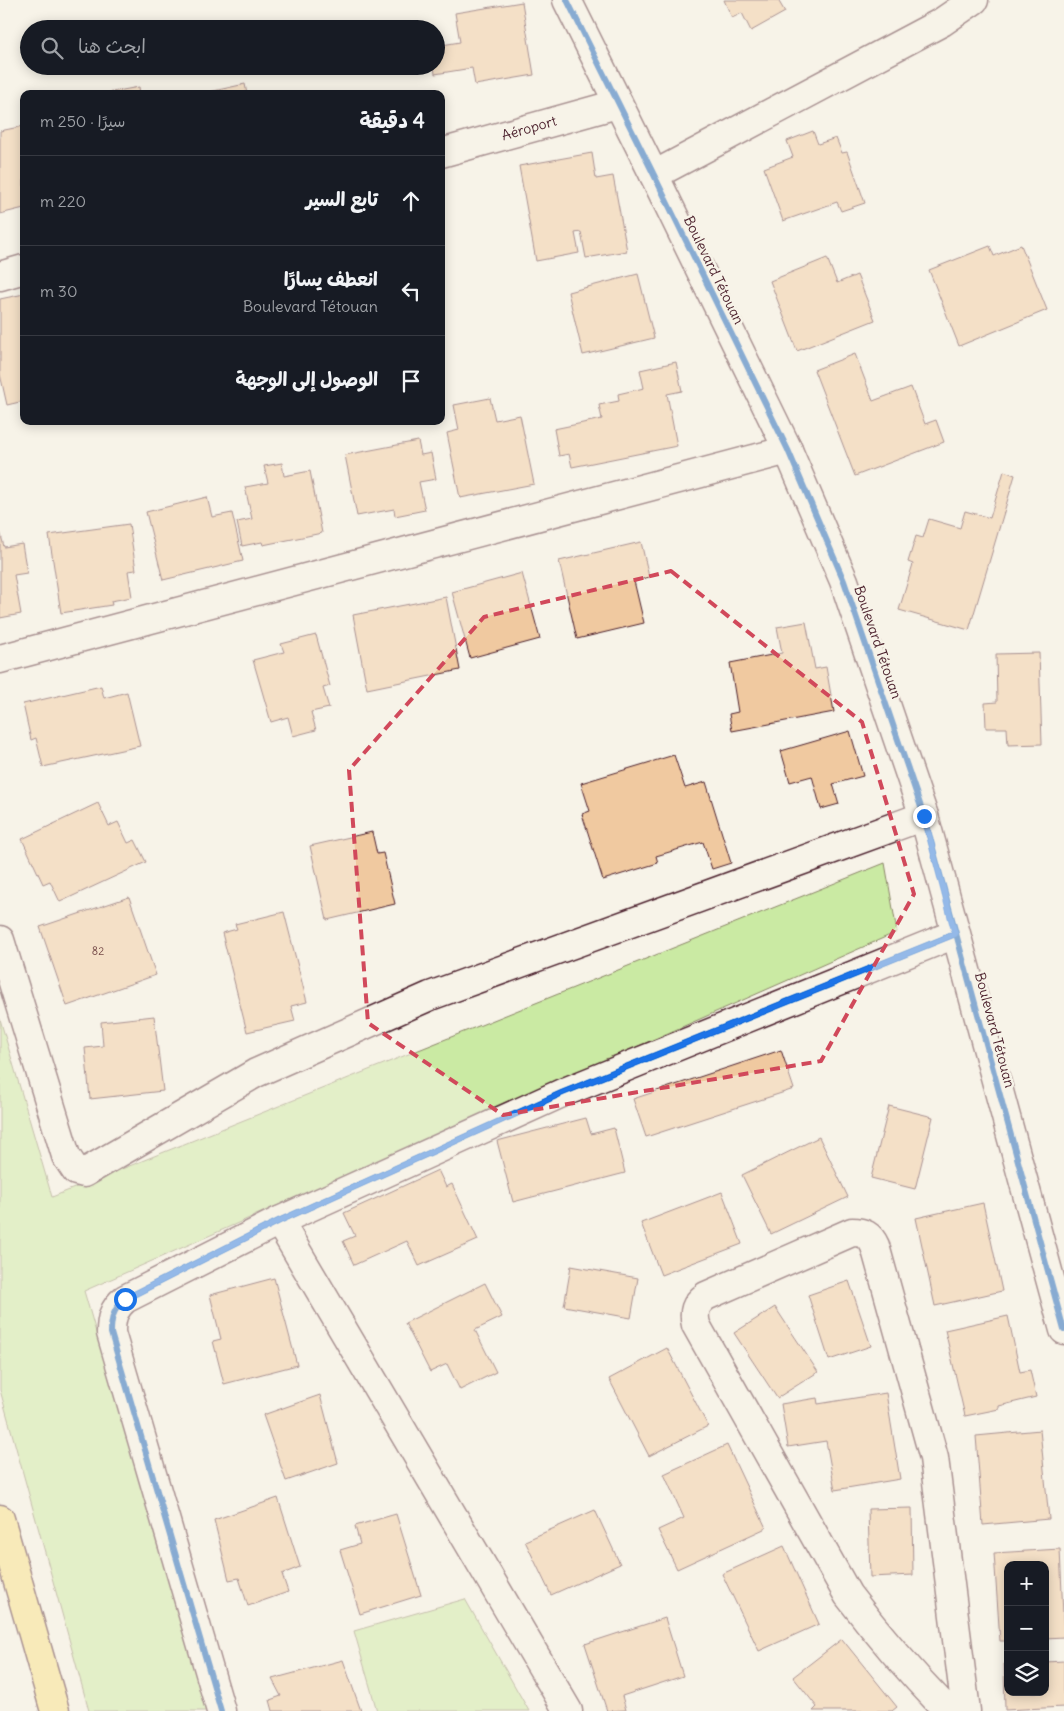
<!DOCTYPE html>
<html lang="ar">
<head>
<meta charset="utf-8">
<style>
  body { margin:0; font-family:Delius,"Playpen Sans Arabic",sans-serif; background:#20242c; color:#f1f3f6; direction:rtl }
  .controls { position:absolute; right:15px; bottom:15px; display:grid; overflow:hidden; border-radius:10px; box-shadow:0 2px 12px #0003 }
  .controls button { width:45px; height:45px; display:grid; place-items:center; padding:0; border:0; border-bottom:1px solid #363941; background:#171b24; color:#f1f3f6; font:25px sans-serif }
  .stop { position:absolute; width:15px; height:15px; margin:-11px; border:4px solid #1a73e8; border-radius:50%; background:#fff }
  .stop.end { background:#1a73e8; border-color:#fff; box-shadow:0 1px 5px #0008 }
  .list { margin:0; padding:0; list-style:none }
  h2 { display:flex; justify-content:space-between; align-items:center; height:65px; margin:0; padding:0 20px; font-size:21px }
  h2 small { font-size:16px; font-weight:400; color:#9ea1a6 }
  .list li { display:grid; grid-template-columns:32px 1fr auto; gap:15px; align-items:center; box-sizing:border-box; height:90px; padding:0 20px; border-top:1px solid #363941 }
  .list b { display:block; font-size:19px; white-space:nowrap }
  .list p { margin:0; font-size:16px; white-space:nowrap; color:#9ea1a6 }
  .list em { font-size:16px; font-style:normal; color:#9ea1a6 }
  .icon { flex:none; width:28px; height:28px; fill:none; stroke:currentColor; stroke-width:2; stroke-linecap:round; stroke-linejoin:round }
  .map { position:relative; flex:none; width:1064px; height:1711px; overflow:hidden; direction:ltr }
  .search { position:absolute; background:#171b24; box-shadow:0 2px 12px #0003; left:20px; top:20px; width:425px; height:55px; display:flex; align-items:center; gap:12px; box-sizing:border-box; padding:0 18px; border-radius:28px; color:#9ea1a6; font-size:19px }
  .panel { position:absolute; background:#171b24; box-shadow:0 2px 12px #0003; left:20px; top:90px; width:425px; height:335px; border-radius:10px; direction:rtl }
  .map>svg:first-child { display:block }
  .green { fill:#caeaa3; stroke:#8a8467 }
  .building { fill:#f0c9a0; stroke:#4a1f2b }
  .lines { fill:none; stroke-linecap:round; stroke-linejoin:round }
  .minor-casing { stroke:#4a1f2b; stroke-width:31 }
  .highway-casing { stroke:#4a1f2b; stroke-width:31 }
  .minor { stroke:#f7f3e8; stroke-width:28 }
  .highway { stroke:#f9e181; stroke-width:28 }
  .cycleway-casing { stroke:#f7f3e8; stroke-width:9 }
  .cycleway { stroke:#0057b8; stroke-width:6 }
  .route { stroke:#1a73e8; stroke-width:6 }
  .marked { fill:none; stroke:#d1495b; stroke-width:4; stroke-dasharray:10 6; stroke-linejoin:round }
  .labels { text-anchor:middle; stroke-width:5; stroke-linejoin:round; paint-order:stroke }
  .number-label { font-size:11px; fill:#744a48 }
  .street-label { font-size:14px; fill:#4a1f2b; stroke:#f7f3e8 }
</style>
</head>
<body>
<div class="map">
<svg width="1064" height="1711" viewBox="0 0 1064 1711">
  <rect width="100%" height="100%" fill="#f7f3e8"/>
  <filter id="ink" filterUnits="userSpaceOnUse"><feTurbulence type="fractalNoise" baseFrequency=".02" numOctaves="2"/><feDisplacementMap in="SourceGraphic" scale="10" xChannelSelector="R" yChannelSelector="G"/><feConvolveMatrix kernelMatrix="1 2 1 2 8 2 1 2 1" color-interpolation-filters="sRGB"/></filter>
  <g filter="url(#ink)">
    <g class="green">
      <path d="M885,863L897,932L84,1291L206,1711H89L0,1390V1019L52,1197Z"/>
      <path d="M465,1599L529,1711H377L354,1631Z"/>
    </g>
    <g class="building">
      <path d="M724,0H778L785,12L751,31L742,13L732,18Z"/>
      <path d="M522,2L534,75L475,85L472,68L435,74L434,66H436V46L460,42L455,13Z"/>
      <path d="M245,84L247,94H200Z"/>
      <path d="M139,87L140,94H101Z"/>
      <path d="M24,126V208L0,214V131Z"/>
      <path d="M813,131L818,144L836,138L842,153L847,152L865,203L841,211L837,202L783,221L764,168L793,157L787,141Z"/>
      <path d="M592,153L596,179L613,176L627,251L586,258L581,232L575,233L579,253L536,261L519,166Z"/>
      <path d="M1021,245L1047,310L959,346L929,270L990,246L994,256Z"/>
      <path d="M827,258L837,283L857,275L875,320L797,351L770,281Z"/>
      <path d="M638,274L654,338L583,355L568,292Z"/>
      <path d="M24,294V401L7,405L0,374V299Z"/>
      <path d="M855,354L873,401L911,387L925,424L936,420L944,442L855,476L814,370Z"/>
      <path d="M676,362L682,391L667,394L677,446L572,467L569,454L559,456L554,429L602,419L599,405L619,401L618,394L644,388L640,370Z"/>
      <path d="M490,398L495,420L520,415L534,484L460,498L447,433L459,430L454,405Z"/>
      <path d="M418,441L421,455L431,453L436,479L419,482L425,510L395,516L394,509L357,516L345,455Z"/>
      <path d="M282,463L284,476L310,471L322,533L263,545L262,542L242,546L237,522L252,519L245,487L268,483L264,466Z"/>
      <path d="M1004,471L1015,475L969,630L899,610L913,564L908,562L916,536L923,538L929,519L960,528L965,511L990,518Z"/>
      <path d="M207,497L212,517L232,513L243,561L163,580L146,512Z"/>
      <path d="M129,524L136,570L128,571L132,597L111,601L112,605L61,613L49,535Z"/>
      <path d="M0,531L4,547L22,544L27,573L14,575L21,614L0,618Z"/>
      <path d="M641,542L649,577L634,581L644,623L577,639L559,561Z"/>
      <path d="M522,573L540,639L470,658L452,592Z"/>
      <path d="M446,597L460,670L367,689L353,615Z"/>
      <path d="M806,622L815,669L826,667L834,712L732,731L729,714L738,712L730,663L782,653L777,627Z"/>
      <path d="M316,635L330,686L323,688L329,708L311,712L316,730L293,736L288,717L271,722L253,660L284,652L281,644Z"/>
      <path d="M1039,653L1042,744L1008,745L1007,728H986L985,703L997,702L996,654Z"/>
      <path d="M101,686L104,698L127,692L140,746L43,767L36,738L31,740L23,704Z"/>
      <path d="M850,731L863,776L833,784L839,804L821,809L812,776L790,782L781,751Z"/>
      <path d="M674,755L685,788L706,782L731,863L712,869L703,842L656,856L658,863L603,880L582,814L590,811L581,783Z"/>
      <path d="M98,803L109,826L118,822L128,843L135,840L146,862L60,902L50,881L43,884L22,839Z"/>
      <path d="M372,832L377,854L383,853L395,904L327,920L310,846Z"/>
      <path d="M129,897L156,975L67,1006L40,927Z"/>
      <path d="M284,912L307,1002L291,1006L295,1021L247,1032L222,933L237,929L235,924Z"/>
      <path d="M154,1016L163,1091L90,1099L85,1048L103,1046L101,1022Z"/>
      <path d="M781,1050L794,1089L646,1137L633,1099Z"/>
      <path d="M889,1106L933,1117L915,1189L871,1178Z"/>
      <path d="M586,1118L591,1134L614,1128L625,1173L513,1202L497,1141Z"/>
      <path d="M819,1137L848,1197L771,1234L742,1175Z"/>
      <path d="M438,1170L446,1187L452,1184L478,1240L419,1266L407,1241L354,1265L343,1241L355,1236L344,1213Z"/>
      <path d="M722,1192L742,1244L661,1275L641,1223Z"/>
      <path d="M983,1203L1002,1291L935,1306L916,1218Z"/>
      <path d="M571,1266L638,1278L631,1318L564,1306Z"/>
      <path d="M274,1278L297,1365L224,1384L213,1341L221,1339L210,1295Z"/>
      <path d="M849,1281L871,1346L829,1360L808,1295Z"/>
      <path d="M485,1283L502,1317L475,1330L496,1372L460,1390L447,1364L430,1372L405,1323Z"/>
      <path d="M775,1307L818,1372L777,1398L734,1333Z"/>
      <path d="M1008,1316L1020,1372L1030,1370L1036,1397L999,1406V1409L965,1416L945,1330Z"/>
      <path d="M667,1348L708,1426L649,1456L609,1379Z"/>
      <path d="M886,1393L900,1479L835,1490L826,1441L788,1447L781,1404L817,1398L818,1404Z"/>
      <path d="M320,1395L338,1463L286,1481L263,1415Z"/>
      <path d="M1040,1430L1049,1519L983,1525L976,1436Z"/>
      <path d="M727,1445L766,1528L677,1569L658,1530L684,1518L664,1474Z"/>
      <path d="M278,1498L300,1567L282,1574L288,1592L248,1606L239,1578L229,1580L214,1520Z"/>
      <path d="M912,1508L913,1575L870,1577L868,1509Z"/>
      <path d="M595,1510L620,1564L551,1595L525,1541Z"/>
      <path d="M396,1514L421,1595L360,1614L340,1550L360,1544L355,1526Z"/>
      <path d="M784,1546L819,1624L759,1651L722,1574Z"/>
      <path d="M1060,1549L1064,1637L1045,1638V1565H1008V1641H1000L994,1553Z"/>
      <path d="M665,1618L683,1676L622,1696L626,1710L607,1711L585,1644Z"/>
      <path d="M842,1639L897,1707L892,1711H813L817,1707L793,1677Z"/>
      <path d="M343,1660L361,1711H273L270,1700L281,1696L272,1679Z"/>
      <path d="M1064,1661V1707L1005,1710L1004,1664L1008,1663V1692H1045V1662Z"/>
    </g>
    <g class="lines">
      <defs>
        <g id="minor">
          <path d="M567,0L654,175L788,450L844,581L924,816L1064,1330"/>
          <path d="M441,153L617,104"/>
          <path d="M654,175L942,22L974,0"/>
          <path d="M0,276L24,269"/>
          <path d="M0,659L788,450"/>
          <path d="M0,940L66,1156L76,1171L84,1173L256,1073L430,996L924,816"/>
          <path d="M279,1221L568,1711"/>
          <path d="M221,1711L111,1333C111,1319 113,1309 125,1299L279,1221L562,1093L955,934"/>
          <path d="M948,1711C912,1674 879,1636 848,1595L696,1325C693,1312 695,1304 706,1296L852,1232C864,1232 870,1235 875,1246L934,1458L966,1711"/>
        </g>
        <path id="highway" d="M0,1519L55,1711"/>
      </defs>
      <use href="#minor" class="minor-casing"/>
      <use href="#highway" class="highway-casing"/>
      <use href="#minor" class="minor"/>
      <use href="#highway" class="highway"/>
      <defs>
        <g id="cycleway">
          <path d="M567,0L654,175L788,450L844,581L924,816L1064,1330"/>
          <path d="M221,1711L111,1333C111,1319 113,1309 125,1299L279,1221L562,1093L955,934"/>
        </g>
      </defs>
      <use href="#cycleway" class="cycleway-casing"/>
      <use href="#cycleway" class="cycleway"/>
    </g>
  </g>
  <g class="lines" filter="url(#ink)">
    <path class="route" d="M125,1299L279,1221L562,1093L955,934L924,816"/>
  </g>
  <path d="M0 0H1064V1711H0ZM671,571L862,722L914,894L821,1061L503,1115L368,1023L349,770L484,617Z" fill="#f7f3e8" fill-opacity=".55" fill-rule="evenodd"/>
  <path class="marked" d="M671,571L862,722L914,894L821,1061L503,1115L368,1023L349,770L484,617Z"/>
  <g class="labels">
    <g class="number-label">
      <text x="98" y="955">82</text>
    </g>
    <g class="street-label">
      <text transform="translate(529 128) rotate(-16)" y="5">Aéroport</text>
      <text transform="translate(714 270) rotate(64)" y="5">Boulevard Tétouan</text>
      <text transform="translate(878 642) rotate(71)" y="5">Boulevard Tétouan</text>
      <text transform="translate(995 1030) rotate(75)" y="5">Boulevard Tétouan</text>
    </g>
  </g>
</svg>
<div class="controls">
<button>+</button>
<button>−</button>
<button><svg class="icon" aria-label="layers" viewBox="0 0 24 24"><path d="M12 4l9 5-9 5-9-5zM3 14l9 5 9-5"/></svg></button>
</div>
<div class="stop" style="left:125px;top:1299px"></div>
<div class="stop end" style="left:924px;top:816px"></div>
<div class="search"><svg class="icon" aria-label="search" viewBox="0 0 24 24"><circle cx="10" cy="10" r="6"/><path d="M15 15l6 6"/></svg>ابحث هنا</div>
<section class="panel">
<h2>4 دقيقة<small>سيرًا · 250 m</small></h2>
<ul class="list">
<li><svg class="icon" aria-label="ahead" viewBox="0 0 24 24"><path d="M12 20V5M6 11l6-6 6 6"/></svg><div><b>تابع السير</b></div><em>220 m</em></li>
<li><svg class="icon" aria-label="left" viewBox="0 0 24 24"><path d="M17 20v-9H6M10 6l-5 5 5 5"/></svg><div><b>انعطف يسارًا</b><p>Boulevard Tétouan</p></div><em>30 m</em></li>
<li><svg class="icon" aria-label="arrive" viewBox="0 0 24 24"><path d="M6 21V4h12l-3 4 3 4H6"/></svg><div><b>الوصول إلى الوجهة</b></div></li>
</ul>
</section>
</div>
</body>
</html>
